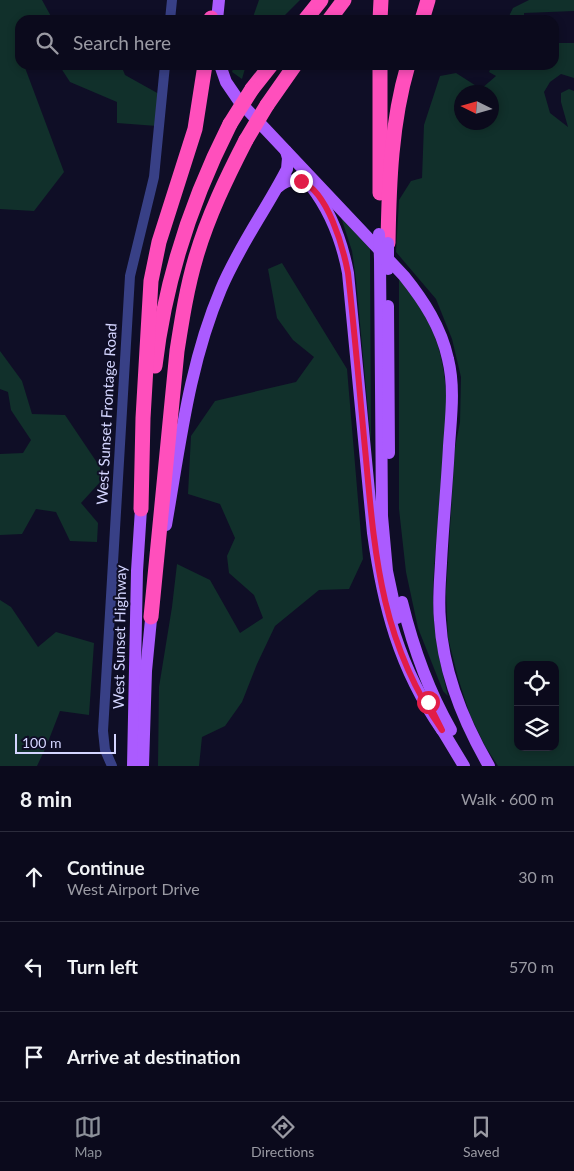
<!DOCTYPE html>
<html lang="en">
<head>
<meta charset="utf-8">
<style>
  body { margin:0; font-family:Lato,sans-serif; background:#141325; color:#f1f3f6 }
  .controls { position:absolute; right:15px; bottom:15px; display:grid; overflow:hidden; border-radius:10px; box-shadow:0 2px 8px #0003 }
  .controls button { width:45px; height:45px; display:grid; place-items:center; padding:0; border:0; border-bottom:1px solid #2b2b3b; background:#0b0a1c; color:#f1f3f6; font:25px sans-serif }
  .compass { position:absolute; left:454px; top:85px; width:45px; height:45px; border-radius:50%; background:#0b0a1c; box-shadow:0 2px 8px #0003; rotate:275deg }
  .scale { position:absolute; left:15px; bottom:12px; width:101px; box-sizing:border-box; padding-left:5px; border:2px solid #d4d5ff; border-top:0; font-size:14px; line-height:18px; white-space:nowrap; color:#d4d5ff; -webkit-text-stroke:4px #0f0e26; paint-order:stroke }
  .stop { position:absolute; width:15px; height:15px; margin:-11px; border:4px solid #e11d48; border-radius:50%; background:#fff }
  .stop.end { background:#e11d48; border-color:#fff; box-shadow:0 1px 5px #0008 }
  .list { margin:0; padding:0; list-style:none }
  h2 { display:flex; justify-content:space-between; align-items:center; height:65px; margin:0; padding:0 20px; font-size:21px }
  h2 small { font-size:16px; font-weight:400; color:#9a9aa3 }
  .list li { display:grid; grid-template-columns:32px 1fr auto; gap:15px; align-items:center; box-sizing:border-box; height:90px; padding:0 20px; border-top:1px solid #2b2b3b }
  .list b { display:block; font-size:19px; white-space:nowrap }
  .list p { margin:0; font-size:16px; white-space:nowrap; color:#9a9aa3 }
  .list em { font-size:16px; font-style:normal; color:#9a9aa3 }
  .icon { flex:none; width:28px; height:28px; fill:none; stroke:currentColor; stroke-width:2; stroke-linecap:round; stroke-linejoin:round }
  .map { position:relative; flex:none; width:574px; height:766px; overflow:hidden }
  .search { position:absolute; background:#0b0a1c; box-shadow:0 2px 8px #0003; left:15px; right:15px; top:15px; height:55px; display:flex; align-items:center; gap:12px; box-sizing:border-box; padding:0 18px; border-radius:15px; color:#9a9aa3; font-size:19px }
  .sheet { height:335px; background:#0b0a1c }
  nav { display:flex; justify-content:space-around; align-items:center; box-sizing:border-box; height:70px; border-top:1px solid #2b2b3b; background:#0b0a1c; font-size:14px; color:#9a9aa3 }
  nav a { display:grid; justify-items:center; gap:2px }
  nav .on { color:#8c9099 }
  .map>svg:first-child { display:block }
  .green { fill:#11302b; fill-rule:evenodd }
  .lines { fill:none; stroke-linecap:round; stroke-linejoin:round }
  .minor { stroke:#384086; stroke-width:10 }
  .major { stroke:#ab5bff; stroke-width:12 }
  .highway { stroke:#ff4fbc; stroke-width:15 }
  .major-bridge { stroke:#ab5bff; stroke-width:12 }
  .highway-bridge { stroke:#ff4fbc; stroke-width:15 }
  .route { stroke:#e11d48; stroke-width:6 }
  .labels { text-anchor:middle; stroke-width:4; stroke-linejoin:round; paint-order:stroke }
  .street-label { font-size:15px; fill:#d4d5ff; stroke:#0f0e26 }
</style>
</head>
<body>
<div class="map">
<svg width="574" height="766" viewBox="0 0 574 766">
  <rect width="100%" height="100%" fill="#0f0e26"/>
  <g class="green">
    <path d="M0,0H42L53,20H20V65H24L64,172L34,211L0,209Z"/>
    <path d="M259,0H300L280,20H252Z"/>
    <path d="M529,0H574V11L524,13V20H507L513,8Z"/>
    <path d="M554,43H574V78L561,74L550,82L544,92L550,113L568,127L561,102V93L569,89L574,91V766H498L485,746L470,715L458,678L448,638L446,592L455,448L460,422L461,377L452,339L436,299L396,252L399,200L411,181L422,178L424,125L440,76L456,73L481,89L496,76L489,72L492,65H554ZM462,92H492V122H462ZM518,665H555V747H518Z"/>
    <path d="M59,65H121L125,75L159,94L157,126L117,123V102L70,82Z"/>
    <path d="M234,65H246L242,79L232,72Z"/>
    <path d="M341,217L370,249L371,443L356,280L352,251Z"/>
    <path d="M282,263L347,369L363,559L349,589L319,590L275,626L257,664L242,702L225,726L202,737L199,766H158L159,687L172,607L177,564L210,580L240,633L263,618L254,595L229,573L227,556L235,538L220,504L188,494L191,436L215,401L296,382L314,357L293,340L277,318L268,269Z"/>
    <path d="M399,279C419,303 436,330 442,362C449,394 446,427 443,460C440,502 435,545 433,588C432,627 439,659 448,696L443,691L418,628L406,572L399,509Z"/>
    <path d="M0,351L22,381L32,414L65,415L100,467L101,481L81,503L98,523L97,542L70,541L56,512L36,509L22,534L0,535V454L23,453L31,440L11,410L8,392L0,389Z"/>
    <path d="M0,600L11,607L38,647L56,632L94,643L89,715L60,711L46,747L37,766H0Z"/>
  </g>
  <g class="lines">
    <g class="minor">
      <path d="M170,20L172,0"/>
      <path d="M112,766L105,750L103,731L130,276L154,177L165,65"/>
    </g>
    <g class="major">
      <path d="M217,20L219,0"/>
      <path d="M220,65L226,82L239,101L404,276C424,301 441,327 448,359C455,387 451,417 449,446C447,485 443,524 441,563C440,582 438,601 440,620C443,673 463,721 489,766"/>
      <path d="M311,186C331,212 342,241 348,273L373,533C383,606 399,668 442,730"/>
      <path d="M278,187C289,178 299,178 311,186"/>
      <path d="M380,259L382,516L387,571L397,618"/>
      <path d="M388,306L389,453"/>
      <path d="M166,525C180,445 189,364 221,289C239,246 266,210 287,169L288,158L286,151"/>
      <path d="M402,602C413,647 428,690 451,730"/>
      <path d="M438,723L464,766"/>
      <path d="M133,766L137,571L141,509"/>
      <path d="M143,766L146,671L152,609"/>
    </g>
    <g class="highway">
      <path d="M210,20L211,18"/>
      <path d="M305,20L321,0"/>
      <path d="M329,20L344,0"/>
      <path d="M380,20L381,0"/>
      <path d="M422,20L428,0"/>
      <path d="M252,89L271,65"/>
      <path d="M267,105L295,65"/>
      <path d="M380,193V65"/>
      <path d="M388,243C389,183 391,123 408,65"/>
      <path d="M155,366C165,280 191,201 230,124"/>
      <path d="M141,509L143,418L151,281L159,242L195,129L205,65"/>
      <path d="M151,617L177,351C182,319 187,287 196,257C208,216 227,177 246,140"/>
    </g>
    <g class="major-bridge">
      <path d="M379,234L380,259"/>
      <path d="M388,269V243"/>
    </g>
    <g class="highway-bridge">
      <path d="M230,124L252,89"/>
      <path d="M246,140L267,105"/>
    </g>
  </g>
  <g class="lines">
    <path class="route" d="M301,181C328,192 343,247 348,273C355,335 360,397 366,459C375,559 382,644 442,730L428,702"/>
  </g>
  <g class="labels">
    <g class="street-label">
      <text transform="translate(107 414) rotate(-87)" y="5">West Sunset Frontage Road</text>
      <text transform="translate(120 637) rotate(-89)" y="5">West Sunset Highway</text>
    </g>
  </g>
</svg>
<div class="controls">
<button><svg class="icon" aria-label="locate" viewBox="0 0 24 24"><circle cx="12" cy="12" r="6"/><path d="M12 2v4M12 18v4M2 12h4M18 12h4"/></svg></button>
<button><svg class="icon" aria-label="layers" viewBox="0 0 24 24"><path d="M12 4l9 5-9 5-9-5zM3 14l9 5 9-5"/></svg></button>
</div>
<svg class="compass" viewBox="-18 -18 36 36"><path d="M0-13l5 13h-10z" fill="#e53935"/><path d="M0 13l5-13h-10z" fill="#9a9aa3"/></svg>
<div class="scale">100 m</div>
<div class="stop" style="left:428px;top:702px"></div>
<div class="stop end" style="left:301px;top:181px"></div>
<div class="search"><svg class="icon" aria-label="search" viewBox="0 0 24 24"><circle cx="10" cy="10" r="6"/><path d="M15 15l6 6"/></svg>Search here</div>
</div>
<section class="sheet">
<h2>8 min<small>Walk · 600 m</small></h2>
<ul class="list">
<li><svg class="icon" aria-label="ahead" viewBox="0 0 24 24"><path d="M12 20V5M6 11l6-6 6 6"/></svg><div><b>Continue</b><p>West Airport Drive</p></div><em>30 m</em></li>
<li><svg class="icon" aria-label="left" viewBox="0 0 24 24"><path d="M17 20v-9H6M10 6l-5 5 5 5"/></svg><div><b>Turn left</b></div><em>570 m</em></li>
<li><svg class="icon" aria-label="arrive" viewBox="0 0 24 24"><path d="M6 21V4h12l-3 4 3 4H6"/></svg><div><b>Arrive at destination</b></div></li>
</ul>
</section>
<nav>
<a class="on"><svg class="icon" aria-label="map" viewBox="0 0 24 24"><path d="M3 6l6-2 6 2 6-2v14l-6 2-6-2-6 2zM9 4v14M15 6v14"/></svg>Map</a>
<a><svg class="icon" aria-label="directions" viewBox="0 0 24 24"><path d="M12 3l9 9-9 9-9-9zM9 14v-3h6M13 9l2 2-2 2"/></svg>Directions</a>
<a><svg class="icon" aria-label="saved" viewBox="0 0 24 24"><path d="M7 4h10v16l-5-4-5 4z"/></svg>Saved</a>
</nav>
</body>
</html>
